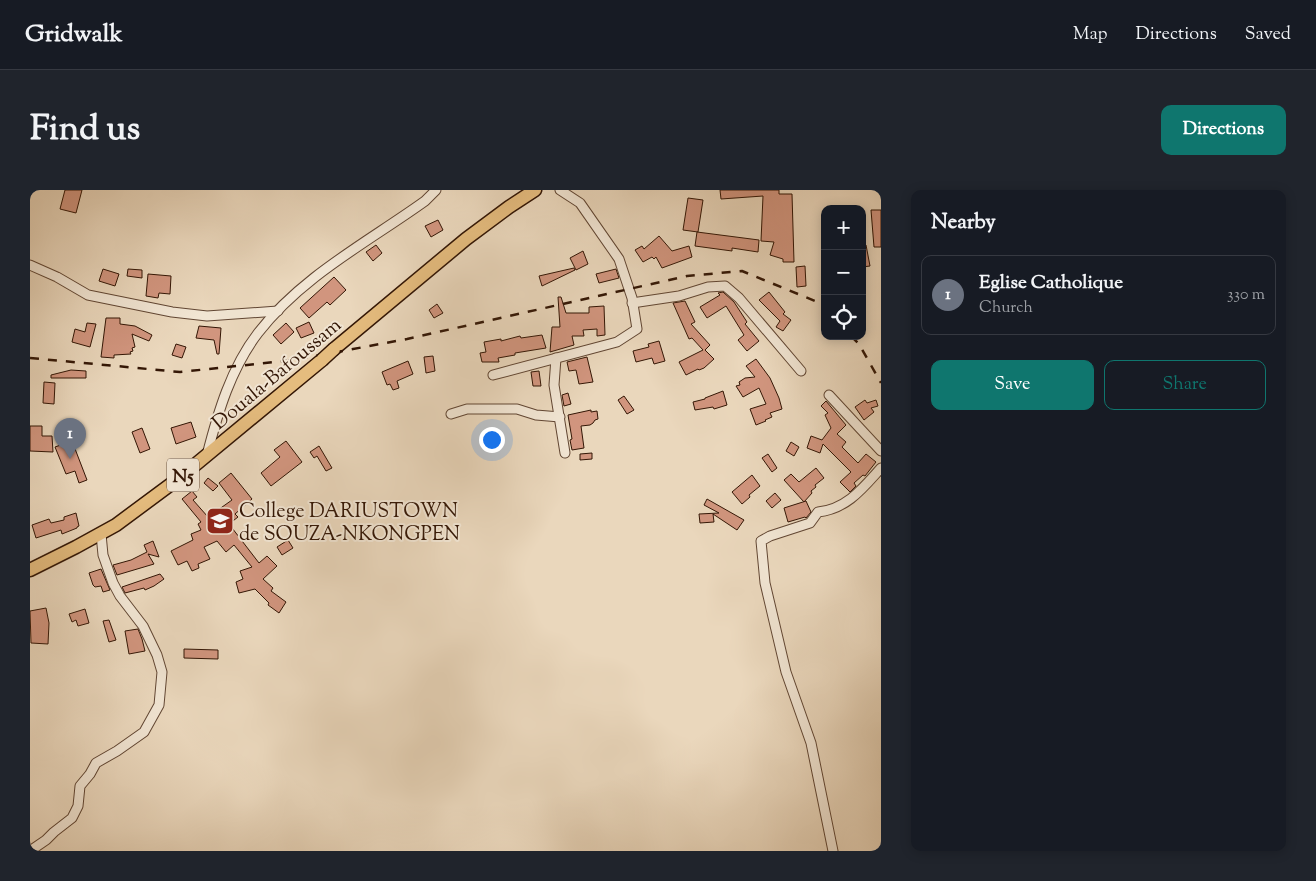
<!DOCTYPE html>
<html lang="en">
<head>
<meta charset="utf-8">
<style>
  body { margin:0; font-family:"Sorts Mill Goudy",serif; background:#20242c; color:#f1f3f6 }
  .controls { position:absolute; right:15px; top:15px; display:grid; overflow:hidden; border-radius:10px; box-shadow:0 2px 12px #0003 }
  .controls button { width:45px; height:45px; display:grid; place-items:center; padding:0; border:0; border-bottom:1px solid #363941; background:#171b24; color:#f1f3f6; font:25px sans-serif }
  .you { position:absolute; left:461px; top:249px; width:18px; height:18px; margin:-12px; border:4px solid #fff; border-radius:50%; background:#1a73e8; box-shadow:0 0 0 8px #1a73e833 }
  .badge { display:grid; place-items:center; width:32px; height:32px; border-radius:50%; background:#0f766e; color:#fff; font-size:16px; font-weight:700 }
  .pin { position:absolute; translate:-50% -41px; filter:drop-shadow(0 1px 2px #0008) }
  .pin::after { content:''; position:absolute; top:26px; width:18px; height:15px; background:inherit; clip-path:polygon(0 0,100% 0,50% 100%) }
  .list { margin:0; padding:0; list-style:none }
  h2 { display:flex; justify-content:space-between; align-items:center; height:65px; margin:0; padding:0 20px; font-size:21px }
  h2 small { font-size:16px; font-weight:400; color:#9ea1a6 }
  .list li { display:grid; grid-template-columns:32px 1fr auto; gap:15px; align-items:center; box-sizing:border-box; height:80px; margin:0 10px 10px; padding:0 10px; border:1px solid #363941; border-radius:10px }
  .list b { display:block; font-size:19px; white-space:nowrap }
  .list p { margin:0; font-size:16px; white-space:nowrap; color:#9ea1a6 }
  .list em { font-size:16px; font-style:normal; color:#9ea1a6 }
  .actions { display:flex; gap:10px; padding:15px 20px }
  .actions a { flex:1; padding:11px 0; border:1px solid #0f766e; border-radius:10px; text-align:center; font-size:18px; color:#0f766e }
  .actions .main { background:#0f766e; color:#fff }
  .icon { flex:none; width:28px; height:28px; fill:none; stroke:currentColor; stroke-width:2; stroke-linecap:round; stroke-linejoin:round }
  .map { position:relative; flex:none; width:851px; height:661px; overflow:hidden; border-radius:10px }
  header { display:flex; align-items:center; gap:30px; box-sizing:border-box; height:70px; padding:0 25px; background:#171b24; border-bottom:1px solid #363941 }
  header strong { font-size:24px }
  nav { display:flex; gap:28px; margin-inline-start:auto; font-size:18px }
  .intro { display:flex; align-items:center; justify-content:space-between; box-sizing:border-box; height:120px; padding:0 30px }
  h1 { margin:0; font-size:35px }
  .button { padding:12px 22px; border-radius:10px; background:#0f766e; color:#fff; font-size:18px; font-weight:700 }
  main { display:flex; gap:30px; padding:0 30px }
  aside { flex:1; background:#171b24; border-radius:10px; box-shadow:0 2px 12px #0003 }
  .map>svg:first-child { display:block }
  .building { fill:#d1957e; stroke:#331605 }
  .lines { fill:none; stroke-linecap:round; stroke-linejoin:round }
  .minor-casing { stroke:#614633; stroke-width:11 }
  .highway-casing { stroke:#331605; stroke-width:15 }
  .minor { stroke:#f1e5d3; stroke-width:9 }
  .highway { stroke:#e5bc7e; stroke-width:12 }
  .rail { stroke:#331605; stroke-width:2.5; stroke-dasharray:9 9; stroke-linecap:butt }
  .highway-bridge-casing { stroke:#331605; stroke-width:15; stroke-linecap:butt }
  .highway-bridge { stroke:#e5bc7e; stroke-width:12 }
  .labels { text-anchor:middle; stroke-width:4; stroke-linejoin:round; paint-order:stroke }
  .shield { fill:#f1e5d3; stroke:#6c5443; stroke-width:1 }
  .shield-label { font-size:19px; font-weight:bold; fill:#331605 }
  .street-label { font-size:20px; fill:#331605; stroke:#f1e5d3 }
  .poi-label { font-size:20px; fill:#331605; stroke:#f1e5d3; text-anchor:start }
</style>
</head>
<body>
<header>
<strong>Gridwalk</strong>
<nav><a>Map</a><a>Directions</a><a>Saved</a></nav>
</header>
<div class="intro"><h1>Find us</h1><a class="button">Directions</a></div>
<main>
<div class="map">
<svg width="851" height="661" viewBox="0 0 851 661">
  <rect width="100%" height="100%" fill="#ead7bc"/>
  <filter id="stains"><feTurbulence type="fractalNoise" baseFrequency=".004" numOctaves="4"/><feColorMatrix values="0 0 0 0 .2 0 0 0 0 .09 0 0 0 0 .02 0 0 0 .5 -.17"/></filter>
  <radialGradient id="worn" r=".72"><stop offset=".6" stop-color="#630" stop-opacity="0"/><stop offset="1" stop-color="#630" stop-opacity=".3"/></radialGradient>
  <g class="building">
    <path d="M35,0H52L46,23L30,19Z"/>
    <path d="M690,0H749V4H762L764,72H753V69L740,65L744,52L731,51L733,6L691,9Z"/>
    <path d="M658,8L673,10L668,42L653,40Z"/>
    <path d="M841,20H851V57H844Z"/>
    <path d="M408,30L413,40L401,47L395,36Z"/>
    <path d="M667,42L729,50L728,62L702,58V61L665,56Z"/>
    <path d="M629,46L642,61L659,56L662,67L632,78L626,67L624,69L622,67L613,72L605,60L612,56L614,59Z"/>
    <path d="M346,55L352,63L343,71L336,62Z"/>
    <path d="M832,55H836L840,76L832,77Z"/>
    <path d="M553,61L558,74L546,80L540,68Z"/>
    <path d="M775,76L776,96L767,97L766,77Z"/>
    <path d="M544,78L545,80L512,96L509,86Z"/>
    <path d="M73,79L89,84L85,96L69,91Z"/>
    <path d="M98,79L112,80V88L97,86Z"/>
    <path d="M586,79L589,88L569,93L566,84Z"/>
    <path d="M118,84L141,86L140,104L129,103L128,108L116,106Z"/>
    <path d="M304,87L316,100L300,115L297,112L279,128L270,118Z"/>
    <path d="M693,102L704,112L717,132L715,134L729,151L717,161L708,150L714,145L696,116L677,128L670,117L690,105L688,103Z"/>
    <path d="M739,102L755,122L753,124L761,130L753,141L746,137L750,131L729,110Z"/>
    <path d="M528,107H531L536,123H559V117L574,116L575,145L567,146V139L553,140L554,146H542L544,155L520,162L522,137H530Z"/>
    <path d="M655,111L665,132L661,134L680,155L675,160L684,169L674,178L669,180L668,179L656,185L649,172L673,160L662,148L659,149L643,113Z"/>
    <path d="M407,114L413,123L404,128L399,120Z"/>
    <path d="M76,128H90V134L105,136L122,145L119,151L102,144L105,157L102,158L103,161L100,162L101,164L84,165V168L71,167Z"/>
    <path d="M279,132L284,143L271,148L266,138Z"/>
    <path d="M57,133L66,134L60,157L42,152L45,139L55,142Z"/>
    <path d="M256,133L264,142L251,154L243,145Z"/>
    <path d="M169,136L191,138L189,164H187L184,150L166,148Z"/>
    <path d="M512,145L516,158L485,163V165L468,168L469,172H452L450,163L456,162L454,152L471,149V151L490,146L491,148Z"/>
    <path d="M629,151L635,171L624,174L622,168L606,172L603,161L619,157L618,154Z"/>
    <path d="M146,154L156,157L152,168L142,165Z"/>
    <path d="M403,166L405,181L396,183L394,167Z"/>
    <path d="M557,167L563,192L549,194L546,180L539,181L537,172Z"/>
    <path d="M726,169L740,188L749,208L752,219L740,223L742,227L735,230L736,231L726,235L720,219L736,214L729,198L713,207L706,196L710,195L709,192L715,188L725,187L716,176Z"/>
    <path d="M378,171L383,184L367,191L369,198L363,200L360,194L357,195L352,182Z"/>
    <path d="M41,180L56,181V188H21V185Z"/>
    <path d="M509,181L511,196H503L501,182Z"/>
    <path d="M14,192L25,193L24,214L13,213Z"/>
    <path d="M693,201L697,215L684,219L683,217L665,220L663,212L675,209V208Z"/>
    <path d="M538,203L541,214L534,216L532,205Z"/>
    <path d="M594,206L604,220L597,224L588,210Z"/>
    <path d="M835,210L837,213L846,210L848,216L841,218L844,222L834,230L825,217Z"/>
    <path d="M796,211L816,235L807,244L816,252L812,257L828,273L836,264L846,272L835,286L833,285L824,293L826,296L820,302L810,292L821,282L793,254L790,263L777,258L781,246L792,250L801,238L795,225L798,223L791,216Z"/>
    <path d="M561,220V222L567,221L568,229L565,230L563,233L560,235L551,236L554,258L542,260L540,250L542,249L538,225Z"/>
    <path d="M161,232L166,247L146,254L141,238Z"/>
    <path d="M0,236H12V246H22L23,262L0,261Z"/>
    <path d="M112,238L120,259L110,263L102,242Z"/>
    <path d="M42,251L57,290L49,293L45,281L36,284L25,257Z"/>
    <path d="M256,251L272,272L241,296L231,283L250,267L244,260Z"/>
    <path d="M761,252L769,257L764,266L756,261Z"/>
    <path d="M289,256L302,278L296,281L287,266L284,268L280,262Z"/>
    <path d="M562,263V269L550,270V264Z"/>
    <path d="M738,264L747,278L742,282L732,268Z"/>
    <path d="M786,278L794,288L785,295L786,297L781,301L782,303L774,312L754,290L761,284L769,292Z"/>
    <path d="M201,283L222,309L205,324L208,327L199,334L229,373L237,366L247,376L233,389L243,398L241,401L256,412L249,423L238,415L239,413L225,399L209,403L206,392L213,389L210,381L222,377L204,355L196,362L187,351L174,357L180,369L168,374L169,378L162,381L157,371L148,375L141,361L163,350L161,344L171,340L168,334L171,332L152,309L162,301L167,307L163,310L178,327L202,310L189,293Z"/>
    <path d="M722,285L730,296L719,305L720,307L712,314L702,302Z"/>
    <path d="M178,288L188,296L183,301L174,293Z"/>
    <path d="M745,303L751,310L742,318L736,311Z"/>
    <path d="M677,309L714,330L707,340L683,324L684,332L670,333L669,324L689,323L674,315Z"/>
    <path d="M776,311L781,322L776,328L775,327L758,332L754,318Z"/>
    <path d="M46,323L49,336L47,337V338L32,344L31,340L6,348L2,335L19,329L21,333L34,330V327Z"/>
    <path d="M258,350L263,358L252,365L247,357Z"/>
    <path d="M123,351L129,367L118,364L124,374L87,385L83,375L101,370L117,362L114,355Z"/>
    <path d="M71,379L80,400L73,402L71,396L65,397L63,395L59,383Z"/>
    <path d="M130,384L134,389L124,396L115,400L114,398L95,403L92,397Z"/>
    <path d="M16,418L19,433L18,454L1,453L0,421Z"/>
    <path d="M55,419L59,433L48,436L46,430L42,432L39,424Z"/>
    <path d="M79,430L86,450L79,452L73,431Z"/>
    <path d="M108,439L112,449L115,461L99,464L95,441Z"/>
    <path d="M154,459L188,460V469L154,468Z"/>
  </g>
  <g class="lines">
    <defs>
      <g id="minor">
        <path d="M0,75L27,87L58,105L142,122L177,126L248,121"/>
        <path d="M602,113L649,106L678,97L695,96L709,108L771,181"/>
        <path d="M526,168L524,195L535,263"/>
        <path d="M463,185L587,152L607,139L602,108L589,69L550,13L530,0"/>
        <path d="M799,205L851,261"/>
        <path d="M421,224L437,219H487L506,225L530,227"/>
        <path d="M177,265C188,222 201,178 228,143C272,86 338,52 395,11L406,0"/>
        <path d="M0,661L16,650L24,642L42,628L48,616L50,596L60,584L66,573L87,561L114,542L129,515L132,482L127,465L113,436L90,406L83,393L73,365L71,344"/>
        <path d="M803,661L781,553L756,482L735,393L731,351L740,346L780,333L788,322C817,319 833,298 851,278"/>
      </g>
      <g id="highway">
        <path d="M304,159L436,49L479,17L505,0"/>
        <path d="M0,380L46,357L86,335L148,289L292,170"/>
      </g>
    </defs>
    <use href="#minor" class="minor-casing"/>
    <use href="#highway" class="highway-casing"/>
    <use href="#minor" class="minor"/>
    <use href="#highway" class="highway"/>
    <g class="rail">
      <path d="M821,146L829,154L851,193"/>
      <path d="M0,168L150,182L264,170L377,149L657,86L712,81L790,113L795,118"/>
    </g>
    <defs>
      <path id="highway-bridge" d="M292,170L304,159"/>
    </defs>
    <use href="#highway-bridge" class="highway-bridge-casing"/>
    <use href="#highway-bridge" class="highway-bridge"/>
  </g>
  <defs>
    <symbol id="school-square" viewBox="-11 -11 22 22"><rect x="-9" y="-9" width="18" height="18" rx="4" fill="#8f2418" stroke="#f1e5d3"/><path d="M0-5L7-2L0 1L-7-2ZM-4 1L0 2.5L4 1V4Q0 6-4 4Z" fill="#fff"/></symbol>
  </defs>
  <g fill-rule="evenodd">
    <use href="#school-square" x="174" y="315" width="32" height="32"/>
  </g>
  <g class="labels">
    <rect class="shield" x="137" y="268.5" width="32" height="33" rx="4"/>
    <g class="shield-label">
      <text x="153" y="292">N5</text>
    </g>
    <g class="street-label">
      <text transform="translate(246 183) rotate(-40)" y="7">Douala-Bafoussam</text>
    </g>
    <g class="poi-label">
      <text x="209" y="327">College DARIUSTOWN<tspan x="209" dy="23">de SOUZA-NKONGPEN</tspan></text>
    </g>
  </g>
  <rect width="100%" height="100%" filter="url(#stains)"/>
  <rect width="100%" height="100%" fill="url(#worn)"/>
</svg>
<div class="controls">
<button>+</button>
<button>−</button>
<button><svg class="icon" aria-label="locate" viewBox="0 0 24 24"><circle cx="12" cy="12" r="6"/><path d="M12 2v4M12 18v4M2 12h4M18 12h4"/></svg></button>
</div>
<div class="you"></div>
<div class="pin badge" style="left:40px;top:269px;background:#6b7280">1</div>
</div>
<aside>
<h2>Nearby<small></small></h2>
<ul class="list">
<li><span class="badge" style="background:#6b7280">1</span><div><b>Eglise Catholique</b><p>Church</p></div><em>330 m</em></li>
</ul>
<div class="actions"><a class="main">Save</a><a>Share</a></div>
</aside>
</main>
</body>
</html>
